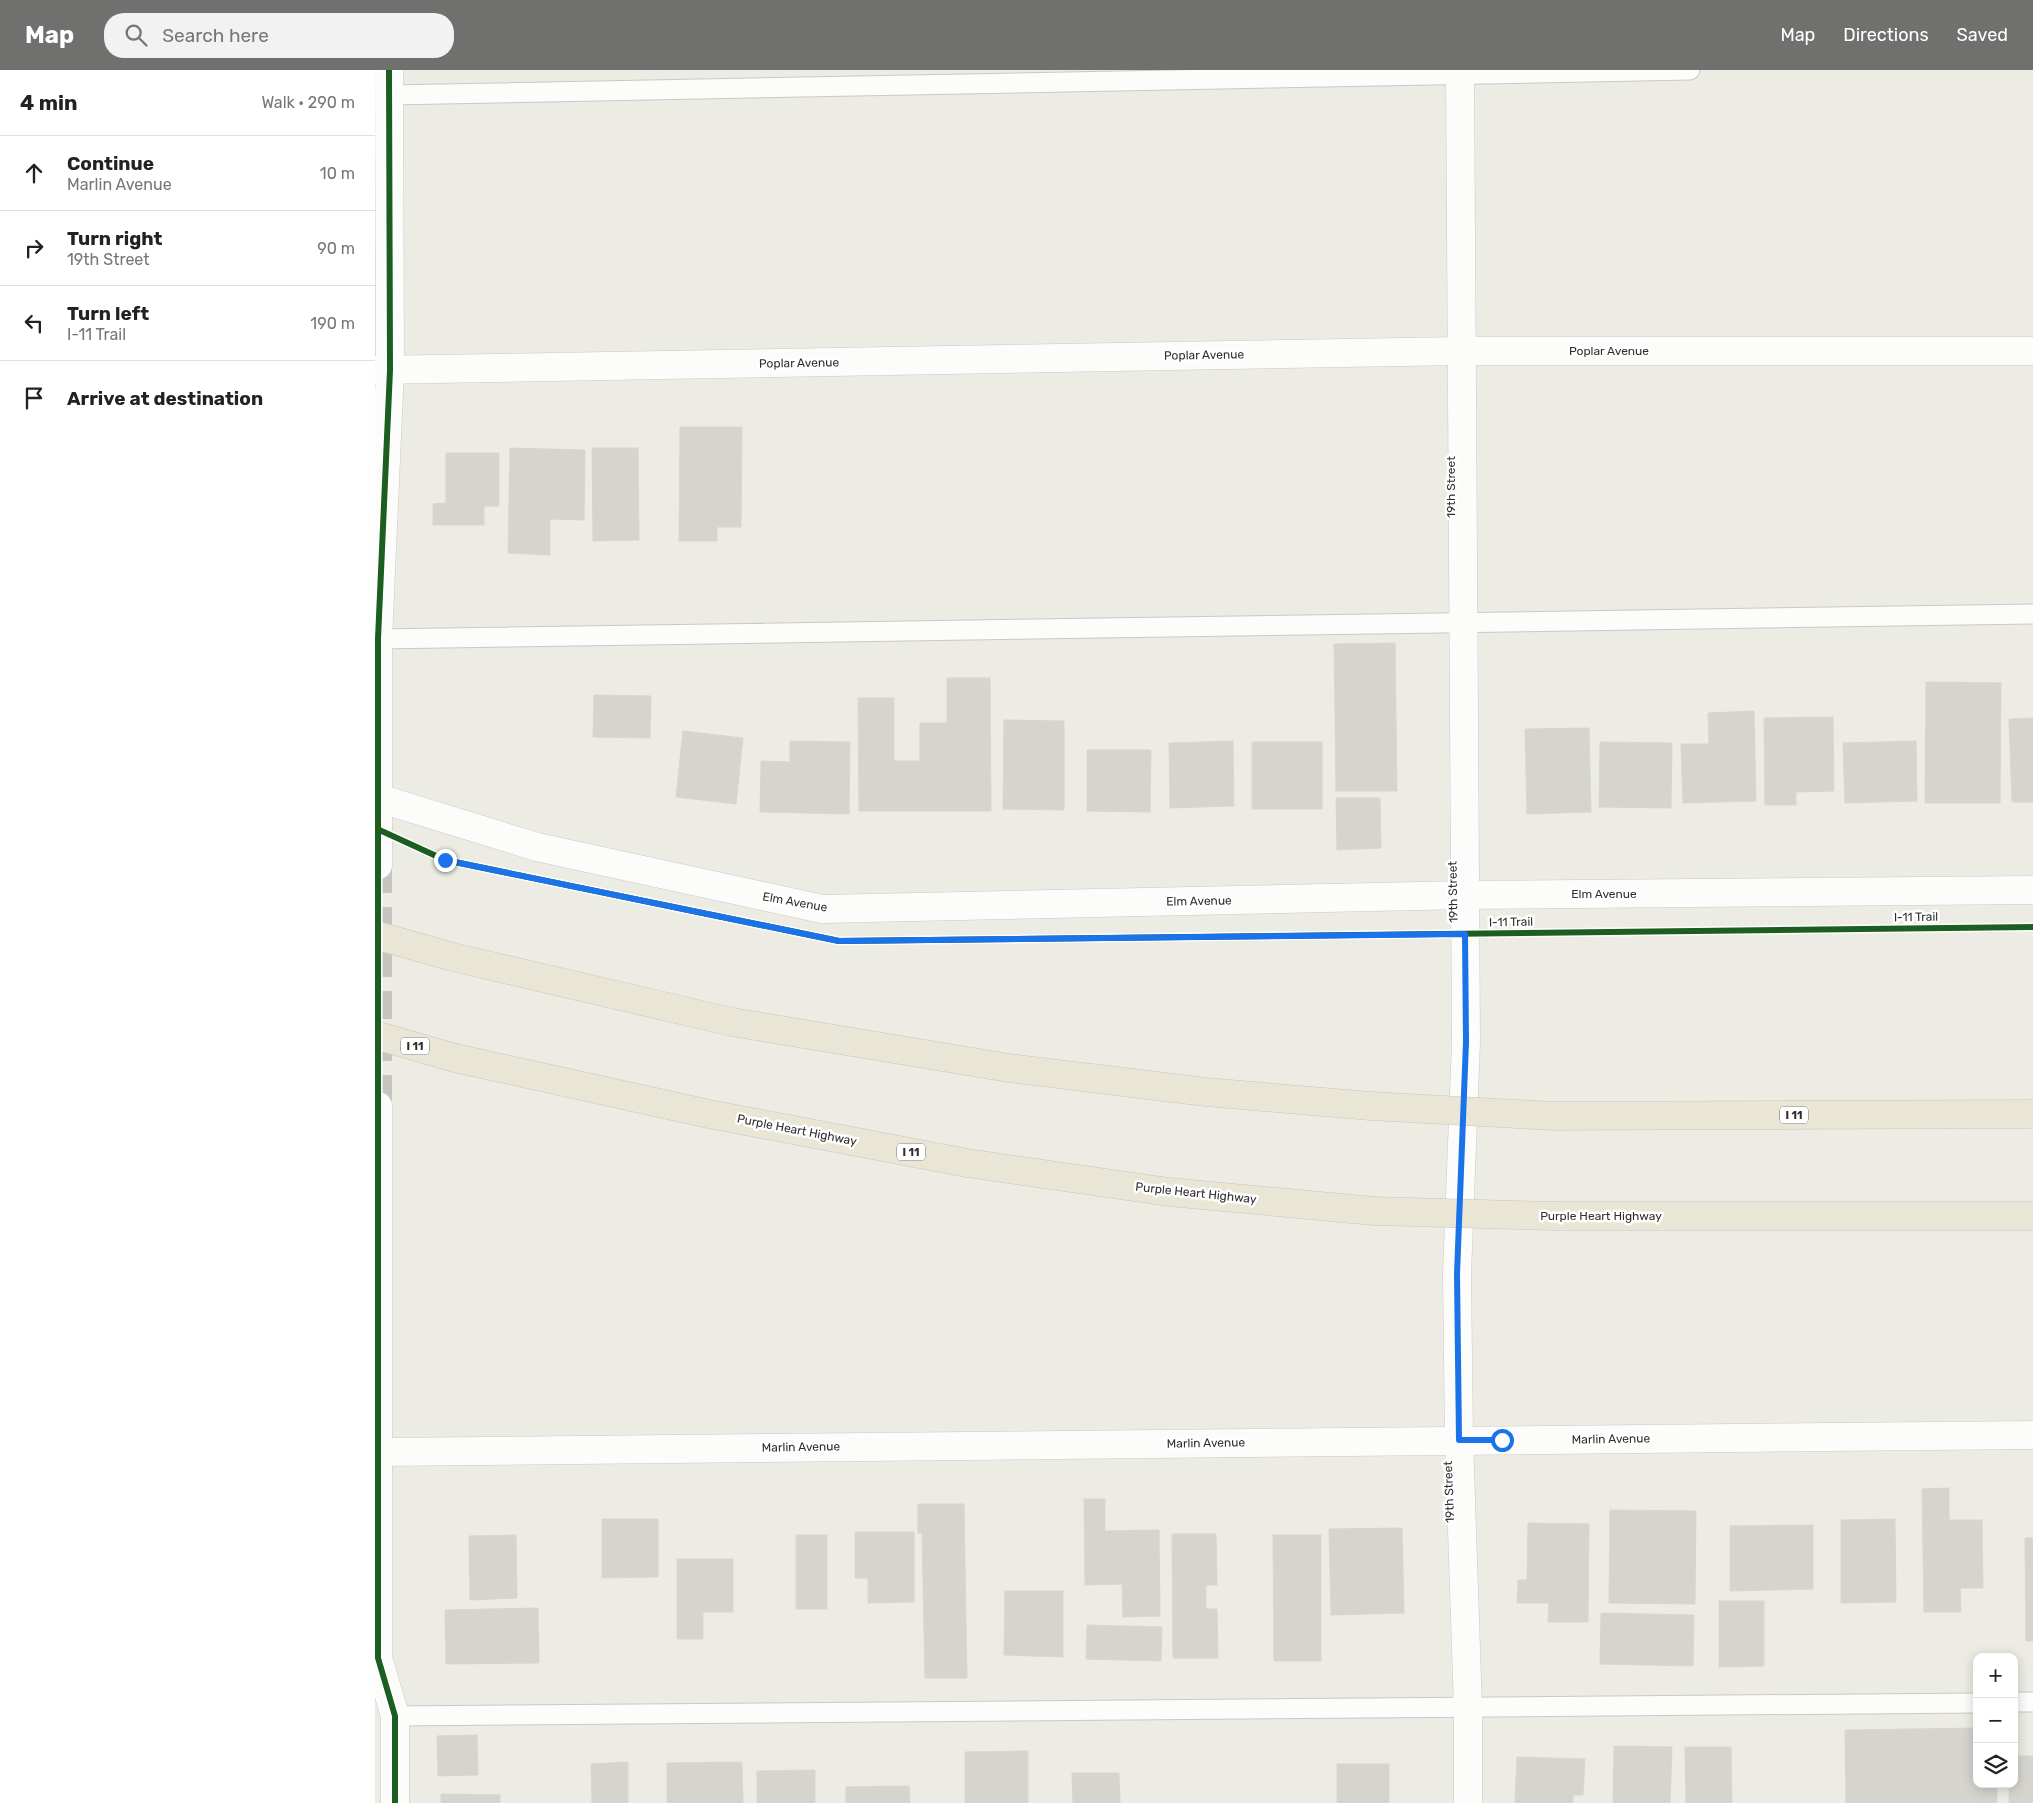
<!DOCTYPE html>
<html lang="en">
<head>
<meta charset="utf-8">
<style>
  body { margin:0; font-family:Rubik,sans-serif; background:#f2f2f2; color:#222 }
  .controls { position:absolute; right:15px; bottom:15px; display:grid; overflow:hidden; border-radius:10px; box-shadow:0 2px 12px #0003 }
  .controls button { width:45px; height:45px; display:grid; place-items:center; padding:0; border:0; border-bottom:1px solid #e0e0e0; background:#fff; color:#222; font:25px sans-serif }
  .stop { position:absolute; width:15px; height:15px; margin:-11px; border:4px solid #1a73e8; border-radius:50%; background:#fff }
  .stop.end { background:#1a73e8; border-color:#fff; box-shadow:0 1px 5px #0008 }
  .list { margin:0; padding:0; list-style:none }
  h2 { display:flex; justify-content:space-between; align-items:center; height:65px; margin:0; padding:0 20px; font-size:21px }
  h2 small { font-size:16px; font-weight:400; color:#767676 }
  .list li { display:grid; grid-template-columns:32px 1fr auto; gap:15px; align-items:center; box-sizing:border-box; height:75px; padding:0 20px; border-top:1px solid #e0e0e0 }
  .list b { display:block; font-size:19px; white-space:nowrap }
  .list p { margin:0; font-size:16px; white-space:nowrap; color:#767676 }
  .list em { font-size:16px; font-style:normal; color:#767676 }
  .icon { flex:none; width:28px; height:28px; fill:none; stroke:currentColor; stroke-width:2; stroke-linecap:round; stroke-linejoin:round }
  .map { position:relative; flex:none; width:1658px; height:1733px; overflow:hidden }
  header { display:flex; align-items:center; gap:30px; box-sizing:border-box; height:70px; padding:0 25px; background:#70706e; color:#fff }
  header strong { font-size:24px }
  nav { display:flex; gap:28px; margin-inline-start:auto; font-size:18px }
  .search { width:350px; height:45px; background:#f2f2f2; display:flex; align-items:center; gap:12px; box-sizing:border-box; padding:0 18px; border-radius:20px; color:#767676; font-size:19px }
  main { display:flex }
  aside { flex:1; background:#fff }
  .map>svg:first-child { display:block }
  .building { fill:#d5d4cf; stroke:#d7d6d0 }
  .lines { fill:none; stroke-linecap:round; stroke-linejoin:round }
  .secondary-tunnel { stroke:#c6c5c0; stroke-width:28; stroke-dasharray:28 14; stroke-linecap:butt }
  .lane-casing { stroke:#cac9c9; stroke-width:21 }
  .street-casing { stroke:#cac9c9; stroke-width:29 }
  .secondary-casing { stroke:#cac9c9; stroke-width:29 }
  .highway-casing { stroke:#c6c6c4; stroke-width:29 }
  .lane { stroke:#fcfcfb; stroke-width:19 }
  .street { stroke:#fcfcfb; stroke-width:28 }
  .secondary { stroke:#fcfcfb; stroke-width:28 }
  .highway { stroke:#eae6d5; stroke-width:28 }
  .highway-bridge-casing { stroke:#c6c6c4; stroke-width:29; stroke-linecap:butt }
  .highway-bridge { stroke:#eae6d5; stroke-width:28 }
  .cycleway-casing { stroke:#fff; stroke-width:9 }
  .cycleway { stroke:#1b5e20; stroke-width:6 }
  .route { stroke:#1a73e8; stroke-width:6 }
  .labels { text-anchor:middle; stroke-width:5; stroke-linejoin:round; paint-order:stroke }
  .shield { fill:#fff; stroke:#6d6d6d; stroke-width:1 }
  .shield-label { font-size:11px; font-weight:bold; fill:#2e2e2e }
  .street-label { font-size:12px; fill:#2e2e2e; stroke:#fff }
</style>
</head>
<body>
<header>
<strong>Map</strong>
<div class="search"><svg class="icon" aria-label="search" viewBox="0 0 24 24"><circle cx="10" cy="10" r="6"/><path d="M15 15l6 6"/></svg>Search here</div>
<nav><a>Map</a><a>Directions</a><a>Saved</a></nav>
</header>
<main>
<aside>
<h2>4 min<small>Walk · 290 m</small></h2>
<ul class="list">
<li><svg class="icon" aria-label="ahead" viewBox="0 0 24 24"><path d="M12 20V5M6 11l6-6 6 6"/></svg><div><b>Continue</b><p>Marlin Avenue</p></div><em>10 m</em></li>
<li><svg class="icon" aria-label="right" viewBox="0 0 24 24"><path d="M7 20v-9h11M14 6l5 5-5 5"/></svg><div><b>Turn right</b><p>19th Street</p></div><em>90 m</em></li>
<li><svg class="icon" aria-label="left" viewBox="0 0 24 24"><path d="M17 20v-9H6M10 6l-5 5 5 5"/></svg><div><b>Turn left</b><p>I-11 Trail</p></div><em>190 m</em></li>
<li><svg class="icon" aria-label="arrive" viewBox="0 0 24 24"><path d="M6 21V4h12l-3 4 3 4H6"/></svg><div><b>Arrive at destination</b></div></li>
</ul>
</aside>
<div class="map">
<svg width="1658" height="1733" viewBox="0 0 1658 1733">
  <rect width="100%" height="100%" fill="#ecebe4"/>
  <g class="building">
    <path d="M305,357H367L366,457H342V471H304Z"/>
    <path d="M135,378L210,380L209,450L175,449V485L133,483Z"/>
    <path d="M217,378H263L264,470L218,471Z"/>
    <path d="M71,383H124V436H109V455H58V434L71,433Z"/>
    <path d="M1020,573L1022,721H961L959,574Z"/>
    <path d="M572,608H615L616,741H484L483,628H519V691H545V653H572Z"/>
    <path d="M1551,612L1626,613L1625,733H1550Z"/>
    <path d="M219,625L276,626L275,668L218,667Z"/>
    <path d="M1379,641L1381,731L1308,733L1306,674H1334L1333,643Z"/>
    <path d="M1458,647L1459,721L1421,722V735H1390L1389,648Z"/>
    <path d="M1658,648V732H1637L1634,649Z"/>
    <path d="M629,650L689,651V740L628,739Z"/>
    <path d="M1214,658L1216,742L1152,744L1150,659Z"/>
    <path d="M308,661L368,668L361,734L301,727Z"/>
    <path d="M415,671L475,672L474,744L385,742L386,691L415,692Z"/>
    <path d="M858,671L859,736L795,738L794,673Z"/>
    <path d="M1541,671L1542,731L1470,733L1468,673Z"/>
    <rect x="877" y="672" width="70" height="67"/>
    <path d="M1225,672L1297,673L1296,738L1224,737Z"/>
    <path d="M712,680H776L775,742L712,741Z"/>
    <path d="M961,728H1005L1006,778L962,780Z"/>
    <path d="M1574,1418V1450H1607L1608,1518H1585L1586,1542H1549L1547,1419Z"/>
    <path d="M709,1429H730V1461L784,1460L785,1546L748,1547L747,1514L710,1515Z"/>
    <path d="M543,1434H589L592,1608H550L547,1463H543Z"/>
    <path d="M1235,1440L1321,1441L1320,1534L1234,1533Z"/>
    <path d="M227,1449H283V1507L227,1508Z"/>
    <path d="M1520,1449L1521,1532L1466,1533V1450Z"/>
    <path d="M1153,1453L1214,1454L1213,1552H1173L1174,1533H1142L1143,1510H1152Z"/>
    <path d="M1438,1455V1519L1355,1521V1456Z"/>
    <path d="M1027,1458L1029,1543L956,1545L954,1459Z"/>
    <path d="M480,1462H539V1532L493,1533V1508H480Z"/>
    <path d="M797,1464H841L842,1515H831V1539H842L843,1588H798Z"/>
    <path d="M141,1465L142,1528L95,1530L94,1466Z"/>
    <rect x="421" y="1465" width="31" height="74"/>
    <path d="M898,1465H946V1591H899Z"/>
    <path d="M1650,1468H1658V1571H1651Z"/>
    <path d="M302,1489H358V1542H328V1569H302Z"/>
    <path d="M630,1521H688V1587L629,1585Z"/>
    <path d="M1344,1531H1389V1596L1344,1597Z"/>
    <path d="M163,1538L164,1593L71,1594L70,1540Z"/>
    <path d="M1226,1543L1319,1545L1318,1596L1225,1594Z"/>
    <path d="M712,1555L787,1557L786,1591L711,1589Z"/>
    <path d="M1602,1658V1714H1622V1733H1471L1470,1660Z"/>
    <path d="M102,1665L103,1705L63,1706L62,1666Z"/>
    <path d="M1239,1676L1297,1677L1295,1733H1238Z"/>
    <path d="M1310,1677H1356L1357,1733H1311Z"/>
    <path d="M653,1681V1733H590V1682Z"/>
    <path d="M1639,1686H1658V1733H1634V1714H1639Z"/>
    <path d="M1142,1687L1210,1689L1208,1725H1198V1733H1140Z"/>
    <path d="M253,1692V1733H217L216,1694Z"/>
    <path d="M367,1692L368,1733H292V1693Z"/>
    <rect x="962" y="1694" width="52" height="39"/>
    <path d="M440,1700V1733H382V1701Z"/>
    <path d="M697,1703H744L745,1733H698Z"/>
    <path d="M534,1716L535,1733H471V1717Z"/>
    <path d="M66,1724L125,1725V1733H66Z"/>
  </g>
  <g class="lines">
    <path class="secondary-tunnel" d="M3,795V1036"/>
    <defs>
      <g id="lane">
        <path d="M14,25L1315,0"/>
        <path d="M3,569L1658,544"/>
        <path d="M1639,1632H1658"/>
        <path d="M20,1646L1602,1633"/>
      </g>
      <g id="street">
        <path d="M1085,0L1091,972L1082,1204L1084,1370L1093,1638V1733"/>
        <path d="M0,300L1087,281H1658"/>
        <path d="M3,728L162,777L447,839L1089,825L1658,820"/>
        <path d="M4,1382L1658,1365"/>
      </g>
      <g id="secondary">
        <path d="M3,795V569L15,300L14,0"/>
        <path d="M3,1036V1588L20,1646V1733"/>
      </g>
      <g id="highway">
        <path d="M78,887L357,952L634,998L831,1022L996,1036"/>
        <path d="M80,988L334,1044L592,1093L794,1122L999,1141"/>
        <path d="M1179,1046L1658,1044"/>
        <path d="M1180,1146H1658"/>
      </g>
    </defs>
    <use href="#lane" class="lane-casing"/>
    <use href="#street" class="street-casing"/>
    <use href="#secondary" class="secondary-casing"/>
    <use href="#highway" class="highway-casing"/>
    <use href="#lane" class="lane"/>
    <use href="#street" class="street"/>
    <use href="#secondary" class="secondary"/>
    <use href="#highway" class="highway"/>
    <defs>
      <g id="highway-bridge">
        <path d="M0,865L78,887"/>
        <path d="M0,965L80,988"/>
        <path d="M996,1036L1179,1046"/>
        <path d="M999,1141L1180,1146"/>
      </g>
    </defs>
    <use href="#highway-bridge" class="highway-bridge-casing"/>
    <use href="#highway-bridge" class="highway-bridge"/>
    <defs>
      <g id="cycleway">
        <path d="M14,0L15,300L3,569V1588L20,1646V1733"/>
        <path d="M0,758L70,790L464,871L1658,857"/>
      </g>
    </defs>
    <use href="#cycleway" class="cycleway-casing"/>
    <use href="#cycleway" class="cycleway"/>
  </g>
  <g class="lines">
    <path class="route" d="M70,790L464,871L1090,864L1091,972L1082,1204L1084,1370H1127"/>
  </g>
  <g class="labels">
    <g class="shield">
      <rect x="26" y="967.5" width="28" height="17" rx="4"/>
      <rect x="1405" y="1036.5" width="28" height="17" rx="4"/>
      <rect x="522" y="1073.5" width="28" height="17" rx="4"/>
    </g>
    <g class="shield-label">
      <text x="40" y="980">I 11</text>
      <text x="1419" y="1049">I 11</text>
      <text x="536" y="1086">I 11</text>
    </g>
    <g class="street-label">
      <text x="1234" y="285">Poplar Avenue</text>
      <text transform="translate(829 285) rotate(-1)" y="4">Poplar Avenue</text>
      <text transform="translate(424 293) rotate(-1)" y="4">Poplar Avenue</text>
      <text transform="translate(1076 417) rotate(-90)" y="4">19th Street</text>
      <text transform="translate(1078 822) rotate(-91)" y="4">19th Street</text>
      <text x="1229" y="828">Elm Avenue</text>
      <text transform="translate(824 831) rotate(-1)" y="4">Elm Avenue</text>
      <text transform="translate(420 832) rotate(10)" y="4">Elm Avenue</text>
      <text transform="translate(1541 847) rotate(-1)" y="4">I-11 Trail</text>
      <text transform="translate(1136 852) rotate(-1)" y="4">I-11 Trail</text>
      <text transform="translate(422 1060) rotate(11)" y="4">Purple Heart Highway</text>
      <text transform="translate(821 1123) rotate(6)" y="4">Purple Heart Highway</text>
      <text x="1226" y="1150">Purple Heart Highway</text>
      <text transform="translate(1236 1369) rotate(-1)" y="4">Marlin Avenue</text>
      <text transform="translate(831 1373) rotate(-1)" y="4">Marlin Avenue</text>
      <text transform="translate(426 1377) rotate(-1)" y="4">Marlin Avenue</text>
      <text transform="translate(1074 1422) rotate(-92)" y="4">19th Street</text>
    </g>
  </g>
</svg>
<div class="controls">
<button>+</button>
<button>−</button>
<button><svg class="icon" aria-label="layers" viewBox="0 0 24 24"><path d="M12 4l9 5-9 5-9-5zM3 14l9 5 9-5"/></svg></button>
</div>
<div class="stop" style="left:1127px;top:1370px"></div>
<div class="stop end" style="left:70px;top:790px"></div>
</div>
</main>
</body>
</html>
